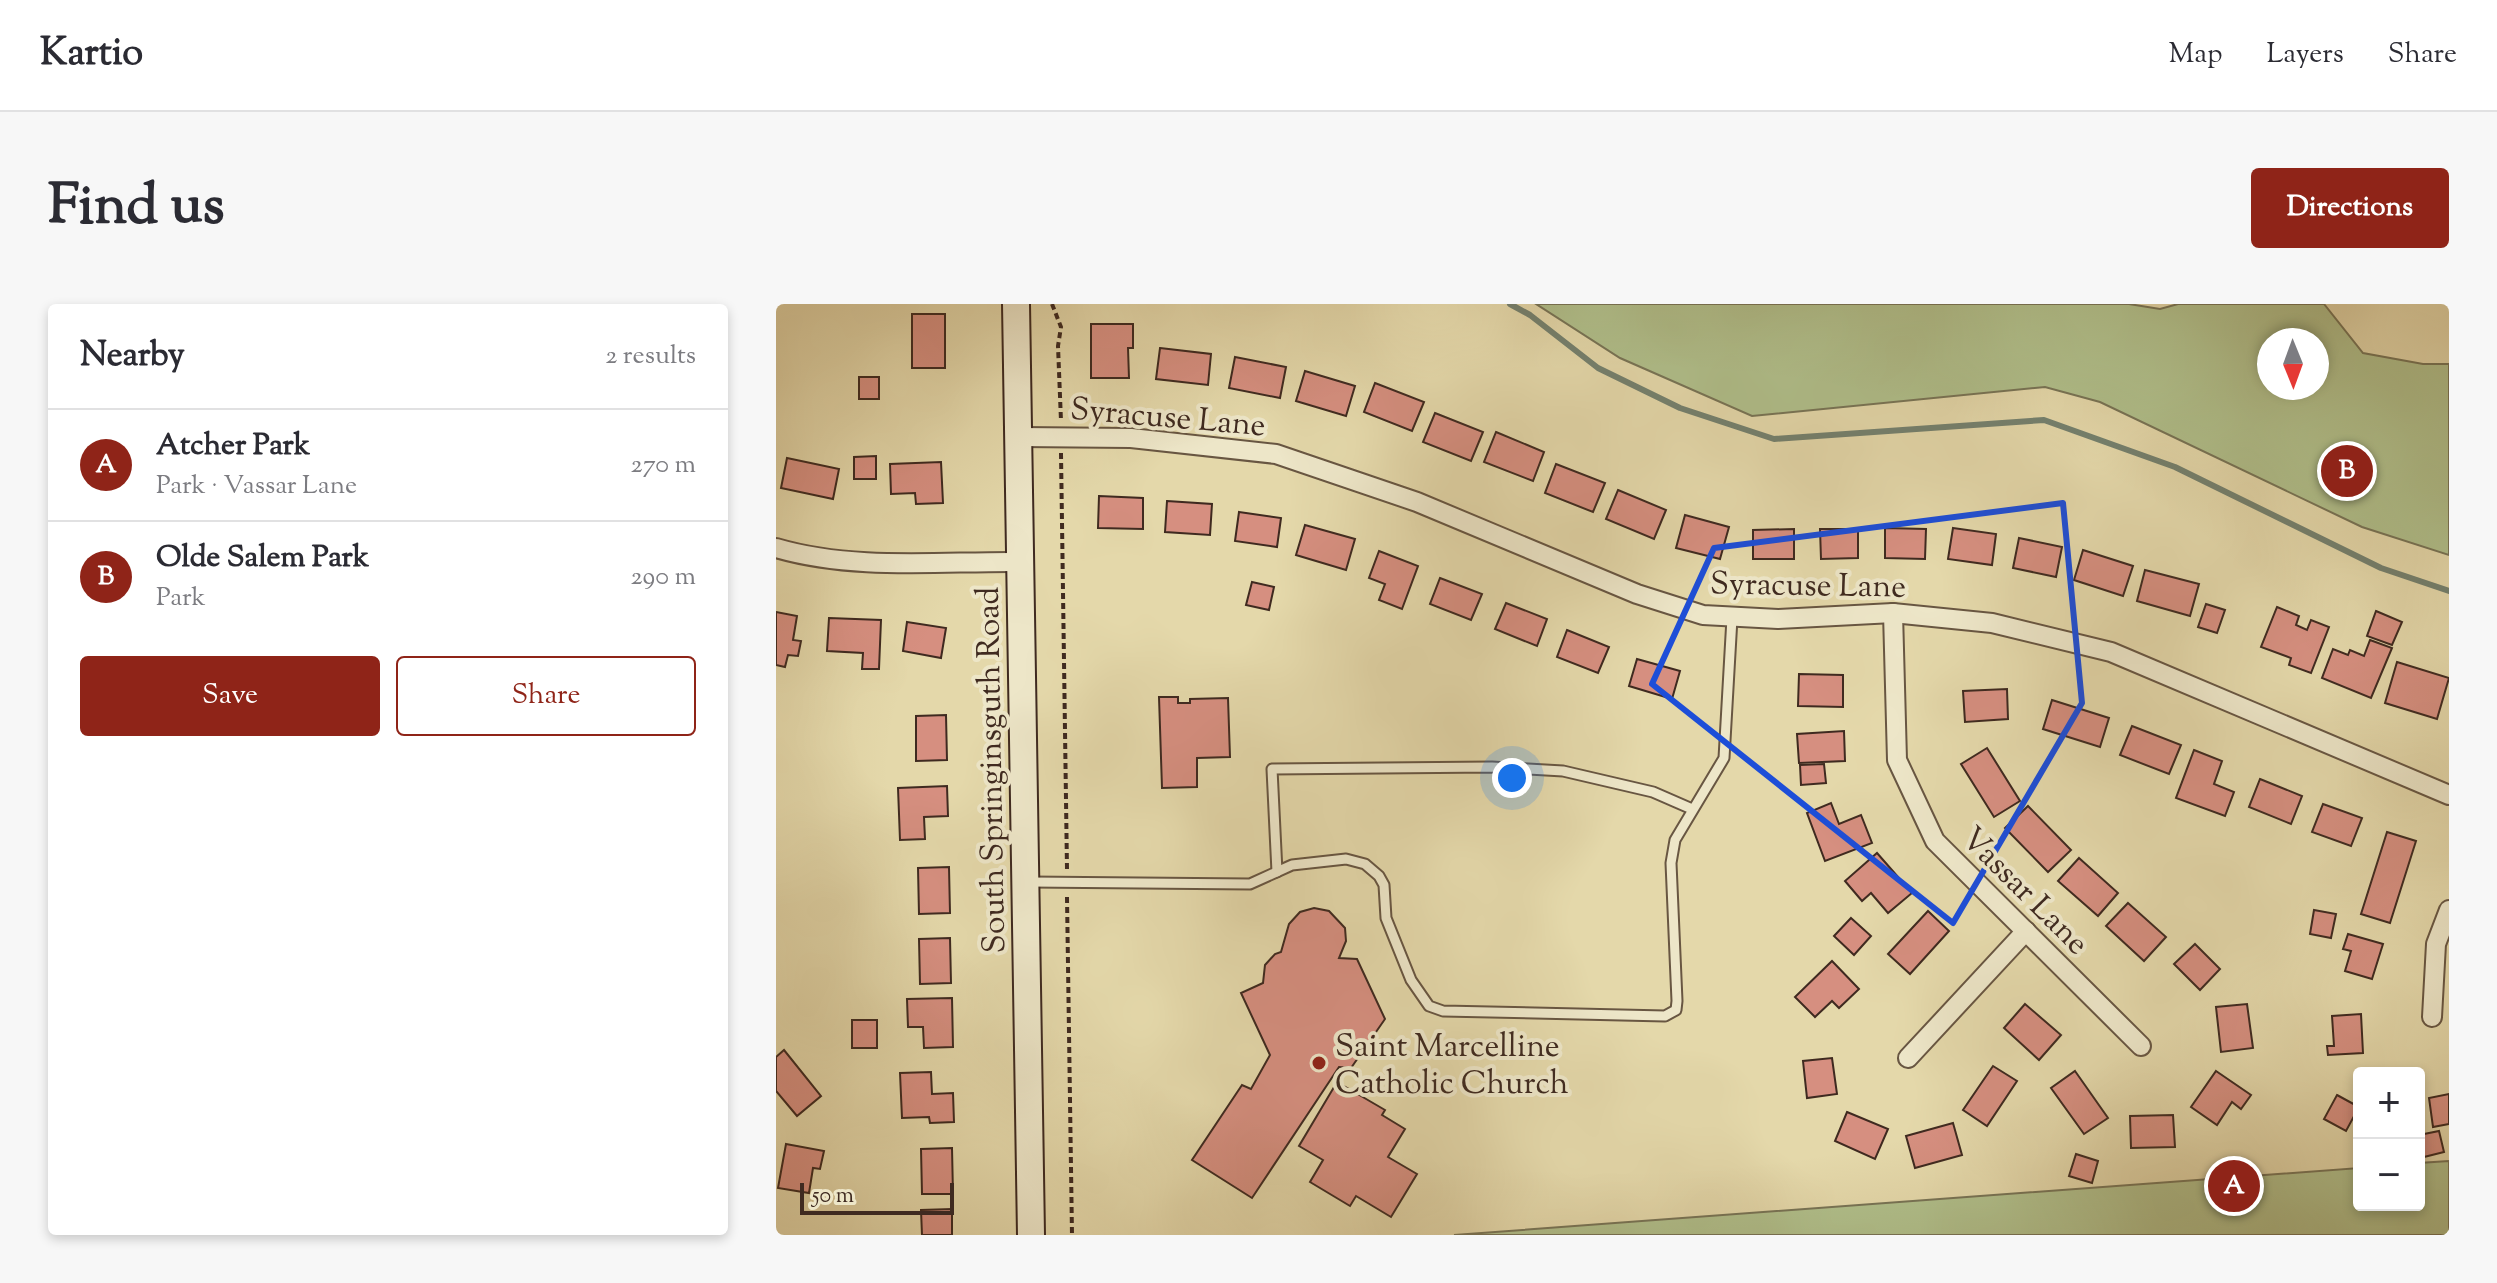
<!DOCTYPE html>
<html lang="en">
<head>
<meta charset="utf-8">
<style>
  body { margin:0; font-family:"Sorts Mill Goudy",serif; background:#f7f7f7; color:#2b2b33 }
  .controls { position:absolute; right:24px; bottom:24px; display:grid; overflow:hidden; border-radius:8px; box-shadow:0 4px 12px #0003 }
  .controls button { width:72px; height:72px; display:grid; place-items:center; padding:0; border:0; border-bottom:2px solid #e1e1e2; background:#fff; color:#2b2b33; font:40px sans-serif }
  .compass { position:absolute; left:1481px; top:24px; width:72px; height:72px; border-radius:50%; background:#fff; box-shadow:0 4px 12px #0003; rotate:179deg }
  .scale { position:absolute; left:24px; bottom:20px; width:154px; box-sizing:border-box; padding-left:8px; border:4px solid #3f2a20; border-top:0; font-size:22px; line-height:28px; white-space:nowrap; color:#3f2a20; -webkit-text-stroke:6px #ede6c8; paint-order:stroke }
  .you { position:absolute; left:736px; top:474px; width:28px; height:28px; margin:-20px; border:6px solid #fff; border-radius:50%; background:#1a73e8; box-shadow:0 0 0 12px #1a73e833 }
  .badge { display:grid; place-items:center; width:52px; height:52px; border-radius:50%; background:#8f2418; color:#fff; font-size:26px; font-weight:700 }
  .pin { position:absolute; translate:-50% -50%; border:4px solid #fff; box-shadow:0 2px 8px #0006 }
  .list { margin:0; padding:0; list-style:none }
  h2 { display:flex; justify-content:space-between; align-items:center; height:104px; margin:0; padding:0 32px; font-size:34px }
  h2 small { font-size:26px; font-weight:400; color:#7c7c81 }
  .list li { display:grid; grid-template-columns:52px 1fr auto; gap:24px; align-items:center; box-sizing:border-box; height:112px; padding:0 32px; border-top:2px solid #e1e1e2 }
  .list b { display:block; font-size:30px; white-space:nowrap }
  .list p { margin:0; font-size:26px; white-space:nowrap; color:#7c7c81 }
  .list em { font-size:26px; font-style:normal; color:#7c7c81 }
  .actions { display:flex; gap:16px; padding:24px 32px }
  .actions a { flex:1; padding:18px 0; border:2px solid #8f2418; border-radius:8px; text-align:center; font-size:28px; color:#8f2418 }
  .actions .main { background:#8f2418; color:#fff }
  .map { position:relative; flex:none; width:1673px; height:931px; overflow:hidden; border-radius:8px }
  header { display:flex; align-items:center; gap:48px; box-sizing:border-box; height:112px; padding:0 40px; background:#fff; border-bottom:2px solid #e1e1e2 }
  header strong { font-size:38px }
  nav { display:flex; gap:44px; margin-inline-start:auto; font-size:28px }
  .intro { display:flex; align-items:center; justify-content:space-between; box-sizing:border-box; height:192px; padding:0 48px }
  h1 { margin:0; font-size:56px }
  .button { padding:20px 36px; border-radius:8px; background:#8f2418; color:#fff; font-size:28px; font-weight:700 }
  main { display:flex; gap:48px; padding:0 48px }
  aside { flex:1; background:#fff; border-radius:8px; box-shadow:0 4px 12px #0003 }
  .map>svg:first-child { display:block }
  .green { fill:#b0bf8b; stroke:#787456; stroke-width:2; fill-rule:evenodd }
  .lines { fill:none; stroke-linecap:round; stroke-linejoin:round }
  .stream { stroke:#74816f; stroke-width:6 }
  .building { fill:#d68f80; stroke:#3f2a20; stroke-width:2 }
  .lane-casing { stroke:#685642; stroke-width:13 }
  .street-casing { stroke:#685642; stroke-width:22 }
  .secondary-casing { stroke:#3f2a20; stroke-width:30 }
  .path { stroke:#3f2a20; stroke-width:4; stroke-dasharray:6 4; stroke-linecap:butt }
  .lane { stroke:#ede6c8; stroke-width:9 }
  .street { stroke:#ede6c8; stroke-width:18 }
  .secondary { stroke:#ede6c8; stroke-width:26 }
  .marked { fill:none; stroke:#1d4ed8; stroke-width:6; stroke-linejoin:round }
  .poi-dot { fill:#8f2418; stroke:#ede6c8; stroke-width:3 }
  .labels { text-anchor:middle; stroke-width:8; stroke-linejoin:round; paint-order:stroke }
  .street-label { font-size:32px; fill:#3f2a20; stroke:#ede6c8 }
  .poi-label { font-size:32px; fill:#3f2a20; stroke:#ede6c8; text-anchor:start }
</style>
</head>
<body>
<header>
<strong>Kartio</strong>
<nav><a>Map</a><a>Layers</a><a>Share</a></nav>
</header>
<div class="intro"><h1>Find us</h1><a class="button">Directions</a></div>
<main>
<aside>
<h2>Nearby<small>2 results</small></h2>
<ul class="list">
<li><span class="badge">A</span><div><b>Atcher Park</b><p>Park · Vassar Lane</p></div><em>270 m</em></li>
<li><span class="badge">B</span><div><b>Olde Salem Park</b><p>Park</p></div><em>290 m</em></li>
</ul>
<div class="actions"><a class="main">Save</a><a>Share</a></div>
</aside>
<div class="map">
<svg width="1673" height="931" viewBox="0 0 1673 931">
  <rect width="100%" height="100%" fill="#e4d8aa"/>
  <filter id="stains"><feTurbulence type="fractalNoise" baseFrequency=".0025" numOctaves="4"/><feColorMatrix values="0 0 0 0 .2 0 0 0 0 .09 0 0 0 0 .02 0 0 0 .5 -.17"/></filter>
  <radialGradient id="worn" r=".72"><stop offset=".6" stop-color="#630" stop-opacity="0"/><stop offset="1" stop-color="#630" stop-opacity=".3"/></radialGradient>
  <g class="green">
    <path d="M760,0H1353L1384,5L1402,0H1548L1587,49L1647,60H1673V251L1586,223L1324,98L1269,83L976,112L844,54ZM1493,36H1541V84H1493Z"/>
    <path d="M1673,857V931H678L1583,864V901H1643V859Z"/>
  </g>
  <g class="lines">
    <path class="stream" d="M734,0L754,11L822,64L904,104L998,135L1268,116L1399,163L1605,264L1673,287"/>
  </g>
  <g class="building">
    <rect x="136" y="10" width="33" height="54"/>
    <path d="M315,20H357V44H352L353,74H315Z"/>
    <path d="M384,44L435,50L432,81L380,75Z"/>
    <path d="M459,53L510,63L504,94L453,84Z"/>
    <path d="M529,67L579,82L570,112L520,97Z"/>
    <rect x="83" y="73" width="20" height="22"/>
    <path d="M599,79L648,98L636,127L588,108Z"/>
    <path d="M659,109L707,128L695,157L647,138Z"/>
    <path d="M720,128L768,148L757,177L708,158Z"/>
    <path d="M100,152V175H78V153Z"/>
    <path d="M11,154L63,165L57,195L5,184Z"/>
    <path d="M165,158L167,199L140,200L139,189L115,190L114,160Z"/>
    <path d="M780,160L829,179L817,208L769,189Z"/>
    <path d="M842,186L890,206L878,235L830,215Z"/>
    <path d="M323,192L367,194V225L322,224Z"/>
    <path d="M391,197L436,200L434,231L389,228Z"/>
    <path d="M463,208L505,214L501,243L459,237Z"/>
    <path d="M909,211L953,223L944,255L900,244Z"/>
    <path d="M529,221L579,235L570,266L520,251Z"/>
    <path d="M1109,224L1150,225L1149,255L1109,254Z"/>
    <path d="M1177,224L1220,230L1216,261L1172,255Z"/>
    <path d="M1018,225V255H977V226Z"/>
    <path d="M1044,225H1082V254L1045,255Z"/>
    <path d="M1243,234L1286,243L1280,273L1237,264Z"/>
    <path d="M1307,246L1357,262L1347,292L1298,276Z"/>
    <path d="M603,247L642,262L626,305L603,296L609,280L593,274Z"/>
    <path d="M1369,266L1423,280L1414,312L1361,297Z"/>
    <path d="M664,274L706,290L695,316L654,300Z"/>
    <path d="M476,278L498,283L493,306L470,301Z"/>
    <path d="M730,299L771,315L761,342L719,325Z"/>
    <path d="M1430,300L1449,306L1441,329L1422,323Z"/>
    <path d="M1501,303L1523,312L1520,321L1531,326L1535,316L1553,323L1535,369L1513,361L1515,354L1485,343Z"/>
    <path d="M1600,307L1626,318L1616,341L1591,332Z"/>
    <path d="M0,308L21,312L17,336L25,337L22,352L12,351L9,363L0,361Z"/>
    <path d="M53,314L105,316L103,365H86L87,349L51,347Z"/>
    <path d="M131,318L170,324L165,354L127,347Z"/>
    <path d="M791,326L833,343L822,369L781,353Z"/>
    <path d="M1594,336L1616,344L1595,394L1546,374L1557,345L1572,351L1574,346L1588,352Z"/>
    <path d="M861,355L904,367L896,395L853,382Z"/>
    <path d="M1621,358L1673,374L1661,415L1609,399Z"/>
    <path d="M1023,370L1067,371V403L1022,402Z"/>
    <path d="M1231,385L1232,415L1189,418L1187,387Z"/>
    <path d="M383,393H402V399H414V395L452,394L454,453L421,454V483L386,484Z"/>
    <path d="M1276,396L1333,414L1324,443L1267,425Z"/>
    <path d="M170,411L171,456L140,457V412Z"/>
    <path d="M1356,422L1405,441L1393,470L1344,451Z"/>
    <path d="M1068,427L1069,457L1023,459L1021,430Z"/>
    <path d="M1211,444L1244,497L1218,513L1185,460Z"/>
    <path d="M1418,446L1446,457L1438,480L1458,488L1449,512L1400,494Z"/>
    <path d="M1048,460L1050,479L1025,481L1024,461Z"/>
    <path d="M1484,475L1526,492L1515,520L1473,503Z"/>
    <path d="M171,482L172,512L148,513L149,535L124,536L122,484Z"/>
    <path d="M1055,499L1063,520L1085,511L1096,539L1049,557L1031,509Z"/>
    <path d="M1547,500L1586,514L1575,542L1536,528Z"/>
    <path d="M1252,502L1295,546L1272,568L1229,524Z"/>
    <path d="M1611,528L1640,537L1614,619L1585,610Z"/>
    <path d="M1101,549L1136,589L1112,609L1095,589L1086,597L1069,577Z"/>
    <path d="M1303,554L1342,589L1322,612L1282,577Z"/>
    <path d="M173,563L174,609L143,610L142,564Z"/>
    <path d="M1352,599L1390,633L1368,657L1330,622Z"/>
    <path d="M538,604L553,607L569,624L570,637L563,654L581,655L609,715L575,764L563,763L476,894L416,856L466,781L475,785L494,751L465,689L487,679L489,661L499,650L505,648L513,620L524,608Z"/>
    <path d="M1538,606L1560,610L1555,634L1534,630Z"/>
    <path d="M1152,607L1173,627L1134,670L1112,650Z"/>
    <path d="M1075,614L1095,632L1078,651L1058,632Z"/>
    <path d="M1572,630L1607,640L1596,675L1569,667L1575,647L1567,645Z"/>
    <path d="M174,634L175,679L144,680L143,635Z"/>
    <path d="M1419,640L1444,665L1424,686L1398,660Z"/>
    <path d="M1056,657L1083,685L1063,704L1056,697L1039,713L1019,693Z"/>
    <path d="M176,694L177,743L148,744L147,723H132L131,695Z"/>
    <path d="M1249,700L1285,731L1263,756L1228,724Z"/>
    <path d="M1471,700L1477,744L1445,748L1440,703Z"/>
    <path d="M1585,710L1587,749L1552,751L1551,742H1558L1556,712Z"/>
    <rect x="76" y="716" width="25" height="28"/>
    <path d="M8,746L45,792L21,812L0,787V753Z"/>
    <path d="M1056,754L1061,790L1031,794L1027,757Z"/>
    <path d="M1217,762L1241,777L1211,822L1187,806Z"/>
    <path d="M1299,767L1332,814L1308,830L1275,784Z"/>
    <path d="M1440,767L1475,791L1465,805L1456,798L1441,821L1415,803Z"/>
    <path d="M155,768L156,790L177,789L178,818L154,819L153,813L126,814L124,769Z"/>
    <path d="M561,778L609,806L606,811L629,825L612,853L641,870L615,913L580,892L574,902L534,878L547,856L523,842Z"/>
    <path d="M1673,790V820L1657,823L1653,794Z"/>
    <path d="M1561,791L1583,803L1570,827L1548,815Z"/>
    <path d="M1071,808L1112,825L1099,855L1059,837Z"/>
    <path d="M1397,811L1399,843L1355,844L1354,812Z"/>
    <path d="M1177,819L1186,851L1139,864L1130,832Z"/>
    <path d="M1663,827L1668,848L1648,853L1643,831Z"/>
    <path d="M10,840L48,847L44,865L37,864L33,889L2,884Z"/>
    <path d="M176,844L177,890H146L145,845Z"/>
    <path d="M1300,850L1322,857L1316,879L1293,872Z"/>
    <path d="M176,905V931H146L145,906Z"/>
  </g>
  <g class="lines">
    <defs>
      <g id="lane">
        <path d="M501,568L496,465L716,463L787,467L877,488L916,505"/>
        <path d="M254,578L474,580L516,561L570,555L589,560L603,572L608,581L610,614L635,676L653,702L667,707L889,712L900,706L901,697L895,559L899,536L948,454L956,314"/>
      </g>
      <g id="street">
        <path d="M244,133L355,134L500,150L641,198L861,290L927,311L1002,315L1117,309L1216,319L1335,348L1673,491"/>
        <path d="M0,244C78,267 165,257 245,258"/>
        <path d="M1117,309L1121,456L1159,537L1365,742"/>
        <path d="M1656,713L1660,640L1673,606"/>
        <path d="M1132,754L1250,627"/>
      </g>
      <path id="secondary" d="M240,0L255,931"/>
    </defs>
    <use href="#lane" class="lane-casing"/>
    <use href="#street" class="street-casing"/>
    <use href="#secondary" class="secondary-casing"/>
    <g class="path">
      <path d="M276,0L285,23L282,42L285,117"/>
      <path d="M285,149L291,565"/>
      <path d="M291,593L296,931"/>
    </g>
    <use href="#lane" class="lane"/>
    <use href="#street" class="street"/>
    <use href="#secondary" class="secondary"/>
  </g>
  <path class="marked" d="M1287,199L1306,399L1177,619L876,380L938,244Z"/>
  <circle class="poi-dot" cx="543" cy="759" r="8"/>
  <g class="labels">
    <g class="street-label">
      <text transform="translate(392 112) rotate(5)" y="11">Syracuse Lane</text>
      <text transform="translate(1032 280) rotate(1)" y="11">Syracuse Lane</text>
      <text transform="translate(214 466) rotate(-91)" y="11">South Springinsguth Road</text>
      <text transform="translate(1250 586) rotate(45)" y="11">Vassar Lane</text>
    </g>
    <g class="poi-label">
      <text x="559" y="752">Saint Marcelline<tspan x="559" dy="37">Catholic Church</tspan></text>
    </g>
  </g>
  <rect width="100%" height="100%" filter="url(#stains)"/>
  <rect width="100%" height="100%" fill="url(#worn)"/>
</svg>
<div class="controls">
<button>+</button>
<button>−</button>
</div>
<svg class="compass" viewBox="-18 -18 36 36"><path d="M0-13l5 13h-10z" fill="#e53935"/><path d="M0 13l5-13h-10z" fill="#7c7c81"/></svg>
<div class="scale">50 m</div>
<div class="you"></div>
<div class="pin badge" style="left:1458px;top:882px">A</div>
<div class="pin badge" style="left:1571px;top:167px">B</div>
</div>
</main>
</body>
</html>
